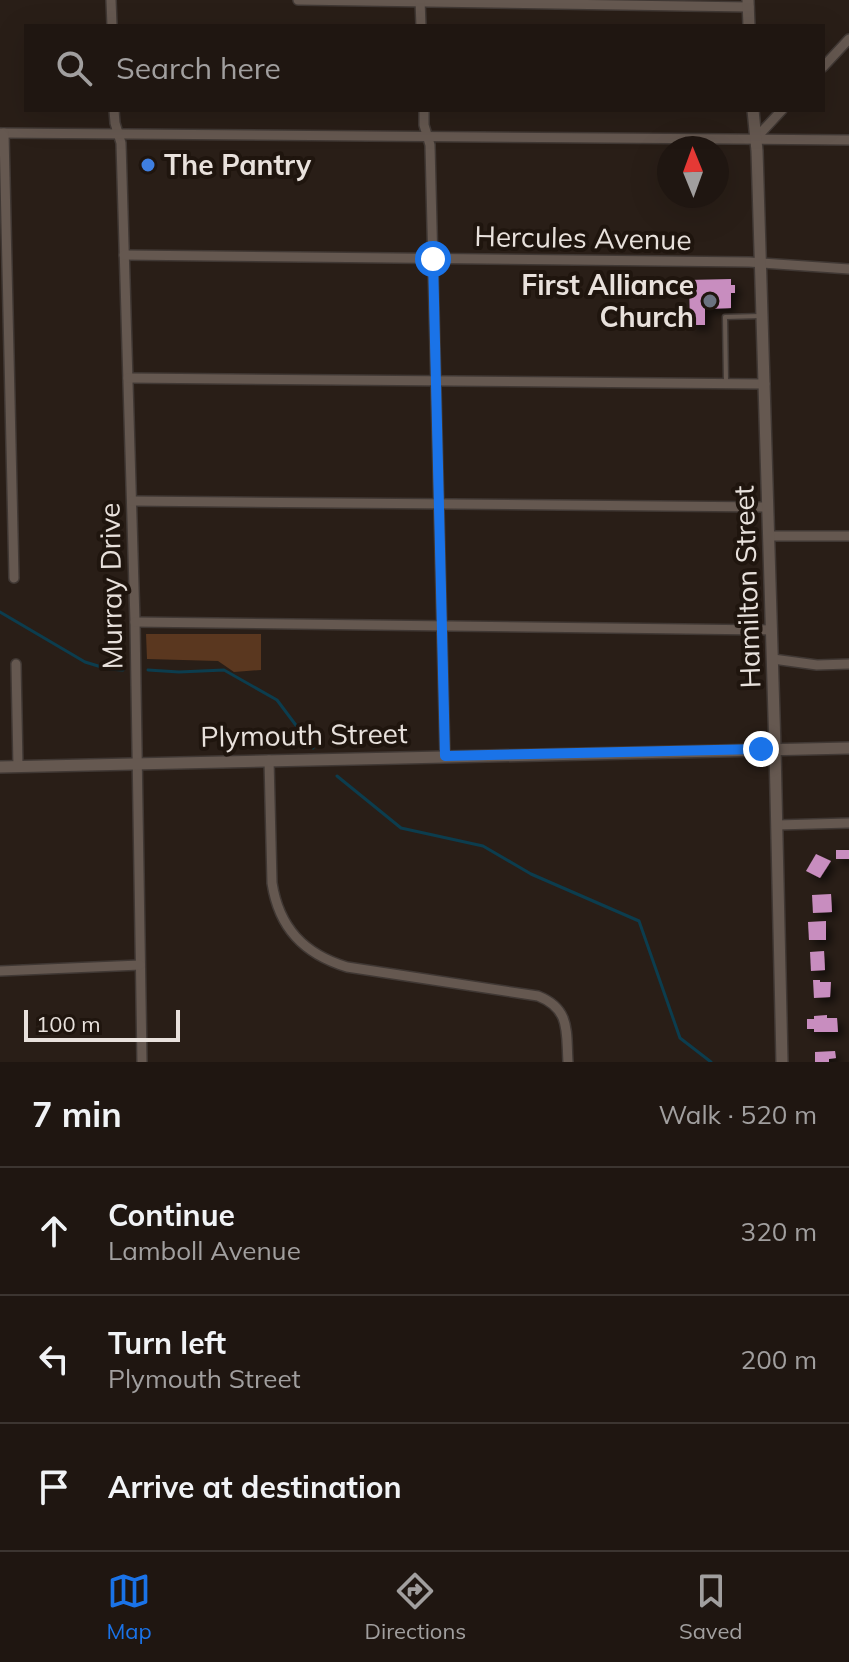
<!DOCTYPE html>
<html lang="en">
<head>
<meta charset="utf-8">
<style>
  body { margin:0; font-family:Mulish,sans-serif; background:#271f1a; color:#f1f3f6 }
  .compass { position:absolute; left:657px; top:136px; width:72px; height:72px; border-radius:50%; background:#1f1611; box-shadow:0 8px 32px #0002; rotate:359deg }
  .scale { position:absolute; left:24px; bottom:20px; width:156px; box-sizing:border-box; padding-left:8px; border:4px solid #e8e1dc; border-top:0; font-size:22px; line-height:28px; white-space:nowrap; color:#e8e1dc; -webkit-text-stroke:6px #1f150e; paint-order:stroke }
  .stop { position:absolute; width:24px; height:24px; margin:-18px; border:6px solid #1a73e8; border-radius:50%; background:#fff }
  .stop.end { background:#1a73e8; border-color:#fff; box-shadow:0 2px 8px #0008 }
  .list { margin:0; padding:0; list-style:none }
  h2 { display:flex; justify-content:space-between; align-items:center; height:104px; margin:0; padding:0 32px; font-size:34px }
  h2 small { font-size:26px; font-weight:400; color:#a19f9f }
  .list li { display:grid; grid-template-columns:52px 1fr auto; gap:24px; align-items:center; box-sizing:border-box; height:128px; padding:0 32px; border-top:2px solid #3c3531 }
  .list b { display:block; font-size:30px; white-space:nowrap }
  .list p { margin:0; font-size:26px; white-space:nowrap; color:#a19f9f }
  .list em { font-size:26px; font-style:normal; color:#a19f9f }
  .icon { flex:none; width:44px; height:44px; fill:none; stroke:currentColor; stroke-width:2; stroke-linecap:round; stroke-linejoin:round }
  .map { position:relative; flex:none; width:849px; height:1062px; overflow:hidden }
  .search { position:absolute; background:#1f1611; box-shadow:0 8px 32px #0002; left:24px; right:24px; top:24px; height:88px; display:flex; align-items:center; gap:20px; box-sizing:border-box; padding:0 28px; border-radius:0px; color:#a19f9f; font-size:30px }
  .sheet { height:488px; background:#1f1611 }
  nav { display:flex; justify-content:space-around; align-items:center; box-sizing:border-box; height:112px; border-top:2px solid #3c3531; background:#1f1611; font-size:22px; color:#a19f9f }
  nav a { display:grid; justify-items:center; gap:4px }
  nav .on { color:#1a73e8 }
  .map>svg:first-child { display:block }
  .green { fill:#5a371f }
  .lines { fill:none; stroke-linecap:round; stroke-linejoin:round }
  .stream { stroke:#0c3d4e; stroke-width:3 }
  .building { fill:#c88dbf; filter:url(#shadow) }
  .service-casing { stroke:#403834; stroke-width:7 }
  .minor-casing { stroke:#403834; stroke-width:12 }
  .tertiary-casing { stroke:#403834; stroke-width:14 }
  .service { stroke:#655850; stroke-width:4 }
  .minor { stroke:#655850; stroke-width:9 }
  .tertiary { stroke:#655850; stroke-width:11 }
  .route { stroke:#1a73e8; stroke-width:10 }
  .shop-dot { fill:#3f7fe0; stroke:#1f150e; stroke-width:3 }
  .worship-dot { fill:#6b7280; stroke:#1f150e; stroke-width:3 }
  .labels { text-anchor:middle; stroke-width:8; stroke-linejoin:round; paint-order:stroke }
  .poi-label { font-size:28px; font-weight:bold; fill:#e8e1dc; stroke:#1f150e; text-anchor:start }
  .street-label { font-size:28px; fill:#e8e1dc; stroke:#1f150e }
</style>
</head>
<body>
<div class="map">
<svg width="849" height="1062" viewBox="0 0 849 1062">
  <defs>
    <filter id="shadow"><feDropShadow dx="5" dy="5" stdDeviation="4" flood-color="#0009"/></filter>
  </defs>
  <rect width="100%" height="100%" fill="#291e17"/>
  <path class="green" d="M146,634H261V670L234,672L218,661L147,659Z"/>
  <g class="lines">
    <g class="stream">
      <path d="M0,612L85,662L108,669L123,670"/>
      <path d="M148,670L179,672L224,670L277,700L313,748"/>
      <path d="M337,776L401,828L483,846L531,874L639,921L680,1038L711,1062"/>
    </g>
  </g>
  <g class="building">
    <path d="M731,279V285H735V293H731V308L705,309V325H690L689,280Z"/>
    <rect x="836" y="850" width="13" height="9"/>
    <path d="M816,854L831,861L820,878L806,871Z"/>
    <path d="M831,894L832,912L813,913L812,895Z"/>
    <path d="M826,921V940H809L808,922Z"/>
    <path d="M824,951L825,970L811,971L810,952Z"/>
    <path d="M813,980H820V982H831L830,997L814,998Z"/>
    <path d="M827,1015V1018H837L838,1032H814V1029H807V1019H814V1016Z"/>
    <path d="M835,1051L836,1058L829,1059V1062H815V1052Z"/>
  </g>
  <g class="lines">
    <defs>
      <path id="service" d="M726,381L725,317L760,316"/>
      <g id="minor">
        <path d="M111,0L112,26"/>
        <path d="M298,0L749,7"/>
        <path d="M420,0L421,26"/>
        <path d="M823,67L849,39"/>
        <path d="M114,110L115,123L121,143L135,622L142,1062"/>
        <path d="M424,110V125L430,145L445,756"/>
        <path d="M0,133L849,140"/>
        <path d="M4,133L14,578"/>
        <path d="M756,138L782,110"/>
        <path d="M124,255L749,262L849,269"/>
        <path d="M128,378L765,384"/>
        <path d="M132,501L768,507"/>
        <path d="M770,536H849"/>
        <path d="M135,622L772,630"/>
        <path d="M773,659L817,665L849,664"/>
        <path d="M16,664L18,766"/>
        <path d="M269,760L272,883C279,928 304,954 347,967L538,996C571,1009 566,1032 568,1062"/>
        <path d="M777,825L849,823"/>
        <path d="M0,971L140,965"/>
      </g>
      <g id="tertiary">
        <path d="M748,0L749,26"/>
        <path d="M753,110L757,151L775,749L782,1062"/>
        <path d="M0,767L849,748"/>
      </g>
    </defs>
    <use href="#service" class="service-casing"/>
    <use href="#minor" class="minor-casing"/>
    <use href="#tertiary" class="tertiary-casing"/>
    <use href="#service" class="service"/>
    <use href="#minor" class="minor"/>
    <use href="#tertiary" class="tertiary"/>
  </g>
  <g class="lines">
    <path class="route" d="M433,259L445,756L761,749"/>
  </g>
  <circle class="shop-dot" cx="148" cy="165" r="8"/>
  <circle class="worship-dot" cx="710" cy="301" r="8"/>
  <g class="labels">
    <g class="poi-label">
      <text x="164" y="175">The Pantry</text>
      <text x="694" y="295" text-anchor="end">First Alliance<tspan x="694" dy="32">Church</tspan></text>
    </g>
    <g class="street-label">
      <text transform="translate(583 238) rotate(1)" y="10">Hercules Avenue</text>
      <text transform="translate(111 586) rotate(-91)" y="10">Murray Drive</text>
      <text transform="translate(747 587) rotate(-92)" y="10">Hamilton Street</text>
      <text transform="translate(304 735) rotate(-1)" y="10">Plymouth Street</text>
    </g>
  </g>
</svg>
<svg class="compass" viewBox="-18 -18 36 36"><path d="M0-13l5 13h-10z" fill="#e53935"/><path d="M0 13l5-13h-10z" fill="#a19f9f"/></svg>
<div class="scale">100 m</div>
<div class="stop" style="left:433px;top:259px"></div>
<div class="stop end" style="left:761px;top:749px"></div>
<div class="search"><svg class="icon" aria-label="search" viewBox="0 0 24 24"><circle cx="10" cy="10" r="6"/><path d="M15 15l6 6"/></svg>Search here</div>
</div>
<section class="sheet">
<h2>7 min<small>Walk · 520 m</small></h2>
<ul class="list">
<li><svg class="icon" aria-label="ahead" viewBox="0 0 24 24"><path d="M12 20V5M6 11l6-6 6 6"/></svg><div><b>Continue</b><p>Lamboll Avenue</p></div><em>320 m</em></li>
<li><svg class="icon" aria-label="left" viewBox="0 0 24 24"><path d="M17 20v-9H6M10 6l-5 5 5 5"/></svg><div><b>Turn left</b><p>Plymouth Street</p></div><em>200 m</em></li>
<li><svg class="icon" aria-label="arrive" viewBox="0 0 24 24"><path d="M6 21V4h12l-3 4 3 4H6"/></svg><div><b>Arrive at destination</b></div></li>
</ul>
</section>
<nav>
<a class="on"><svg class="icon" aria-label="map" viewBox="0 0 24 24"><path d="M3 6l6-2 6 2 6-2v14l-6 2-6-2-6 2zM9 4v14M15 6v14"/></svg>Map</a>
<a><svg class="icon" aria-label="directions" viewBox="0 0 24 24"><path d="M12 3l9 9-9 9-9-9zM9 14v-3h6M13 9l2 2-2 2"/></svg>Directions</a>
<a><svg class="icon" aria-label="saved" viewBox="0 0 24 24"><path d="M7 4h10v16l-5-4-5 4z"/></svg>Saved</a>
</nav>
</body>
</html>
